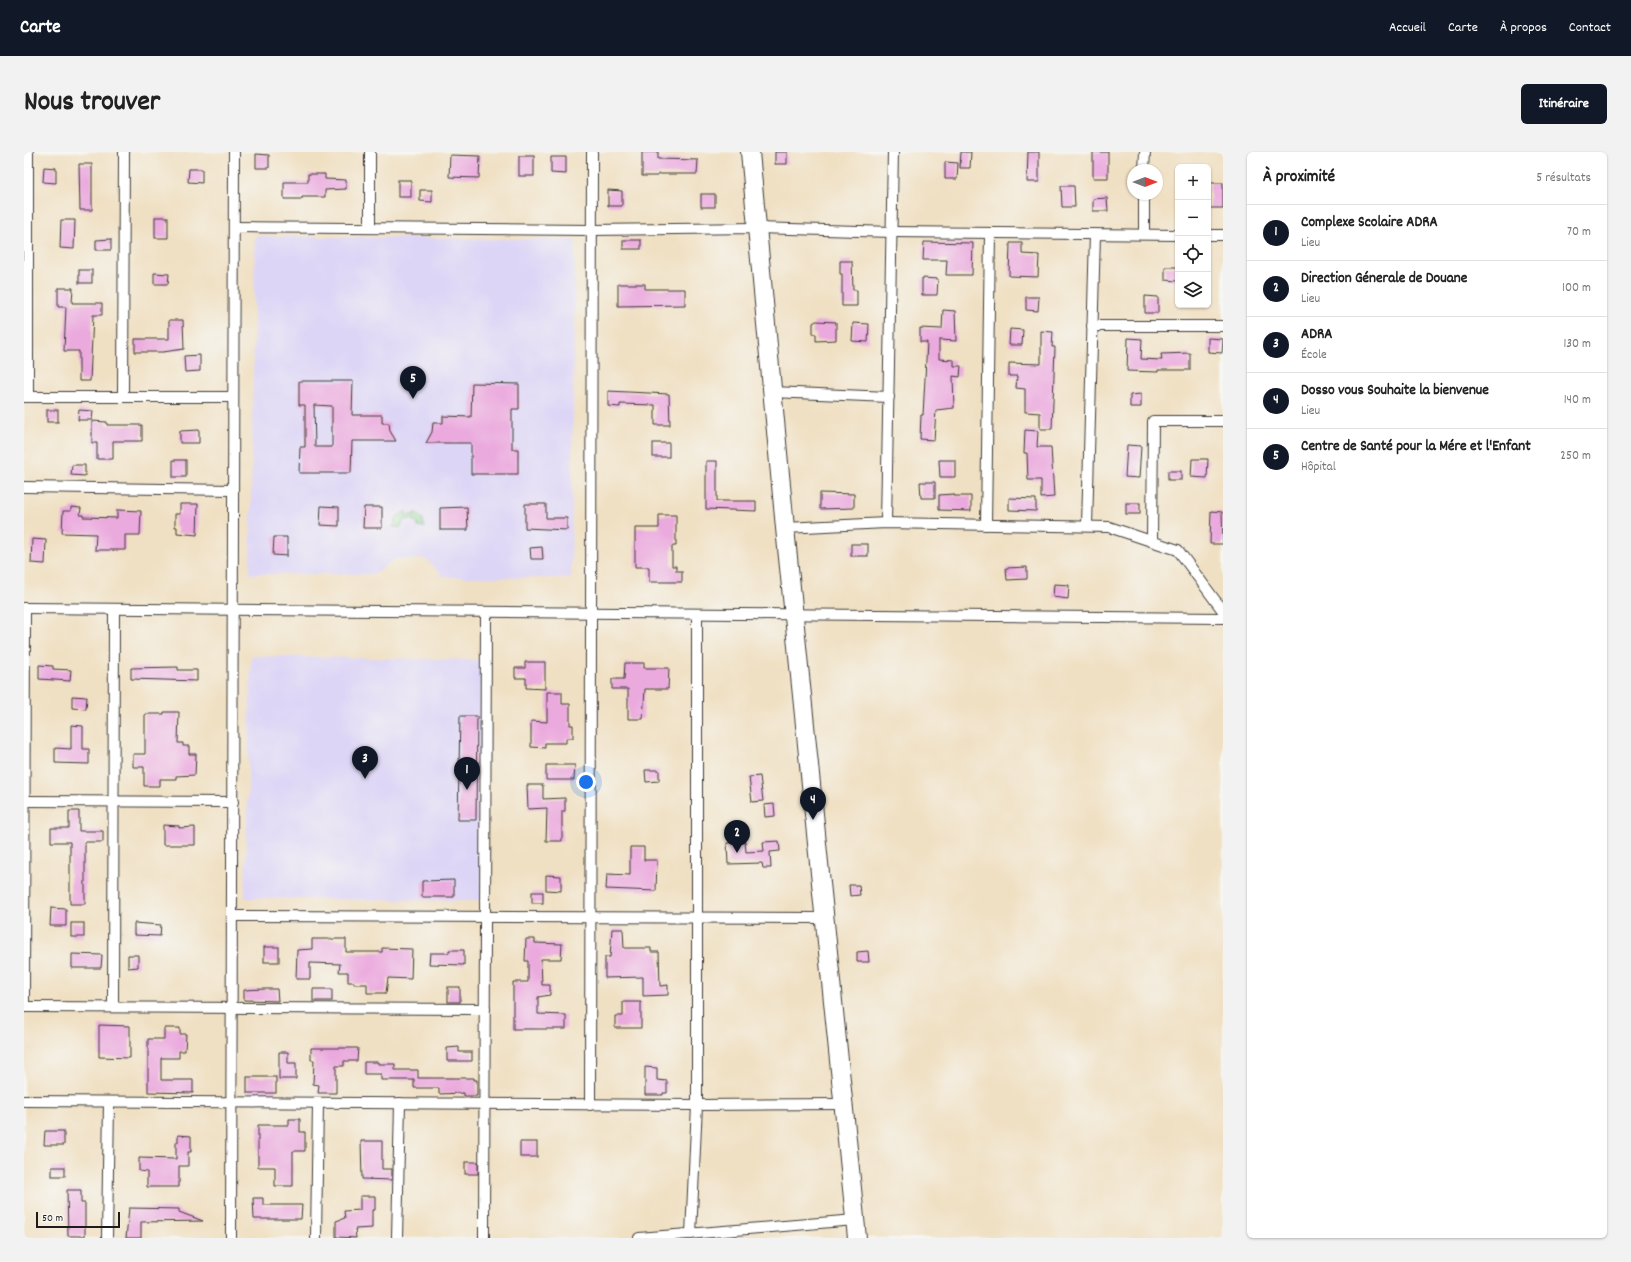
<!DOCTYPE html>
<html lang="fr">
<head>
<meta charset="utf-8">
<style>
  body { margin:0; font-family:Dekko,sans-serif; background:#f2f2f2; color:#222 }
  .controls { position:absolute; right:12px; top:12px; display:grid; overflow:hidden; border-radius:6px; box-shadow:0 1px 3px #0004 }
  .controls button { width:36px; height:36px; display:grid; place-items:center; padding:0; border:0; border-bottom:1px solid #e0e0e0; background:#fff; color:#222; font:20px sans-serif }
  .compass { position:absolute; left:1103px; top:12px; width:36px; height:36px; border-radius:50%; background:#fff; box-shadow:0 1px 3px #0004; rotate:90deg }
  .scale { position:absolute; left:12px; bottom:10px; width:84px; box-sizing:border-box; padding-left:4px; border:2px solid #1c1c1c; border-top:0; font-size:11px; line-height:14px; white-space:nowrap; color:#1c1c1c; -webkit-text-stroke:3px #f6f6f2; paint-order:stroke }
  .you { position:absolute; left:562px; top:630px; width:14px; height:14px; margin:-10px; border:3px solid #fff; border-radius:50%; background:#1a73e8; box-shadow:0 0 0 6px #1a73e833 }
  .badge { display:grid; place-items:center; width:26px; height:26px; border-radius:50%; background:#111827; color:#fff; font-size:13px; font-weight:700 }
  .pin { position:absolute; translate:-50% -33px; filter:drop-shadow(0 1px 2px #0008) }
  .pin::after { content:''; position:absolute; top:21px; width:14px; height:12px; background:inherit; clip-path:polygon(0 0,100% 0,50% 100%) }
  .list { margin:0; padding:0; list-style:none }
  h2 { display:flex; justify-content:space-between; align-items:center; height:52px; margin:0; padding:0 16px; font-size:17px }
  h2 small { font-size:13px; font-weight:400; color:#767676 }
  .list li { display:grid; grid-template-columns:26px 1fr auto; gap:12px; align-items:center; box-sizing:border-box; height:56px; padding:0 16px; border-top:1px solid #e0e0e0 }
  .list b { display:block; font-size:15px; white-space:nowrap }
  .list p { margin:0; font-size:13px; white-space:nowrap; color:#767676 }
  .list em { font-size:13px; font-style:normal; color:#767676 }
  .icon { flex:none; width:22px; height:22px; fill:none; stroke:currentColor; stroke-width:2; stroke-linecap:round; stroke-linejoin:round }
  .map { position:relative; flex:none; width:1199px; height:1086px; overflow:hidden; border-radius:6px }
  header { display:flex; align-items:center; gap:24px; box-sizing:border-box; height:56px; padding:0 20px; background:#111827; color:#fff }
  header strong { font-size:19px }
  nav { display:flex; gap:22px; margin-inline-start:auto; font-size:14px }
  .intro { display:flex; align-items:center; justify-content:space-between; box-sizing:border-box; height:96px; padding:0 24px }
  h1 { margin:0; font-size:28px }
  .button { padding:10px 18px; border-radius:6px; background:#111827; color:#fff; font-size:14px; font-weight:700 }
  main { display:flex; gap:24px; padding:0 24px }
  aside { flex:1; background:#fff; border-radius:6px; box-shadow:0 1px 3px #0004 }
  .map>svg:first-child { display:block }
  .built { fill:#ddd5f6 }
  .green { fill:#89d593; stroke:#527858 }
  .building { fill:#ebaade; fill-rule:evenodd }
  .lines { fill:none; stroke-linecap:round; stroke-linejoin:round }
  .street-casing { stroke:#3c3935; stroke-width:12 }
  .highway-casing { stroke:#3c3935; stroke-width:20 }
  .street { stroke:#fff; stroke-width:10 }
  .highway { stroke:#fff; stroke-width:18 }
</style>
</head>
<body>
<header>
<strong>Carte</strong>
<nav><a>Accueil</a><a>Carte</a><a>À propos</a><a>Contact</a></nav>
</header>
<div class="intro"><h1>Nous trouver</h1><a class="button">Itinéraire</a></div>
<main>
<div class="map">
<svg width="1199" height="1086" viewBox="0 0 1199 1086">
  <rect width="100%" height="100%" fill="#f6f6f2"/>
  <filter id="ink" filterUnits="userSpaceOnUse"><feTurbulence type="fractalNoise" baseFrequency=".025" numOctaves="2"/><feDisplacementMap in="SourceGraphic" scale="8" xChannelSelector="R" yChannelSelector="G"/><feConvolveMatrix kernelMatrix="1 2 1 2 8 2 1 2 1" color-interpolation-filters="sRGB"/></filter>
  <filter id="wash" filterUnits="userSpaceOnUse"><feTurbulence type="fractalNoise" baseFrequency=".012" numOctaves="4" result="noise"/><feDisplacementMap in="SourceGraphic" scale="16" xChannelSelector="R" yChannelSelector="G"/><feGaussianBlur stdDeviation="0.9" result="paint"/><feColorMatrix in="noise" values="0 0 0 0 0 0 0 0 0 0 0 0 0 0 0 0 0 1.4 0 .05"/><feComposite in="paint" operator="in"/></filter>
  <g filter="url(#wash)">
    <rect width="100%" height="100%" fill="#f0e0c3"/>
    <g class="built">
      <path d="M231,84L551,88L547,426L420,425L402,407H371L350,422H226Z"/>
      <path d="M227,504L460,508L457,749L221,746Z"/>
    </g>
    <path class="green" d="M382,359V363H391L392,360L398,366L401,375H394L393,370L387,367L380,368L377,375H369L374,364Z"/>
    <g id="blocks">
      <g class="building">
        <path d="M618,0H634V7L674,8L673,22H634V24H618Z"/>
        <rect x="751" y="0" width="12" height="12"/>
        <path d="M937,0H947L946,16H936Z"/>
        <path d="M1004,0H1015V30H1003Z"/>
        <rect x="1069" y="0" width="15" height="26"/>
        <path d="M232,2L245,3V16H232Z"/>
        <path d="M426,3L456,4L455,26L425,25Z"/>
        <rect x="495" y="4" width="15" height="20"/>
        <path d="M527,5H542V22L527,21Z"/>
        <path d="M921,10L934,11L933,27H921Z"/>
        <path d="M55,12H68V58H56Z"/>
        <path d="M20,15L32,16V31L19,30Z"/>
        <path d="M165,17H178V31L164,30Z"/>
        <path d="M284,22H301V27L322,28V37L301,38V45H278V47H260V30H284Z"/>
        <rect x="374" y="28" width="13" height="17"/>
        <rect x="1186" y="31" width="13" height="25"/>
        <path d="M1037,34H1050L1051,55H1038Z"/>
        <path d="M396,38H408V50L396,49Z"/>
        <path d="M584,38L598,39V54H584Z"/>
        <rect x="677" y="42" width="14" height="13"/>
        <path d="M1083,46L1084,59H1069V47Z"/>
        <rect x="131" y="65" width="13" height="21"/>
        <path d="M37,68H51L50,97L36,96Z"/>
        <path d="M87,87V98H72V88Z"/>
        <rect x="599" y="88" width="18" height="9"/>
        <path d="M900,90L949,91L948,123H922L923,108H899Z"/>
        <path d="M986,91H998V102L1015,103L1014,125L985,124Z"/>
        <path d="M816,109H828L829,138H833V154H818V122H816Z"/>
        <path d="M1141,115H1154V129L1141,128Z"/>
        <rect x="55" y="118" width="13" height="13"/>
        <path d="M130,121L145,122L144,132H130Z"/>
        <path d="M898,126L914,127L913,143H898Z"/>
        <path d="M594,132H621V137H661V153L594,154Z"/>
        <path d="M34,136H49L48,151H78V163H69L66,229H55V199H40L42,155H34Z"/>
        <path d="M1121,144L1134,145V161H1121Z"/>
        <path d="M1002,145H1015L1014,159L1002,158Z"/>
        <path d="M919,158L931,159L932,189L915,188V207L930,208V214H937L936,225L929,224L930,256L912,258L910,288L896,287L897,263H899L903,190H896V176L918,177Z"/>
        <path d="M145,168H159L160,197L139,200H111V187H145Z"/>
        <path d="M792,169L812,170V188L792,189V182H789V171Z"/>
        <path d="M829,171L845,172L844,190L828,189Z"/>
        <path d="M986,177L999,178L998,193H985Z"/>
        <path d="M1017,179L1029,180L1028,195H1031L1028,277H1016V261L1001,260V237L992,236L993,224H985V211L1017,212Z"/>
        <path d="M1104,186L1118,187L1117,207L1138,208L1137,202L1166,201V218H1134V220L1103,219Z"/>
        <path d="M1184,186L1199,187L1198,201L1184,200Z"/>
        <path d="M176,203V219L161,220L160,204Z"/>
        <path d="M275,229H329L328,263H358V271H365L366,279L372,289H328L327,321H275L276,295H281V253H275ZM290,253L308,254V295H291Z"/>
        <path d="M448,231L495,232V257H488V297H494V322H447V291H402L408,280L409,271H419V264L447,265Z"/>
        <path d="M584,239L645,242L646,273H631V253L596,252V255L584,254Z"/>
        <path d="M1117,242V255H1106V243Z"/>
        <rect x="23" y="258" width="11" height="12"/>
        <path d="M55,258L69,259L68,268H54Z"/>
        <path d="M68,269L83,270V273H118V289H89V307H73V291H68Z"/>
        <path d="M175,278V291H156V279Z"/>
        <path d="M1001,278L1014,279L1013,295H1027L1030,345L1017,346V328H1004L1003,301H1000Z"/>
        <rect x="629" y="291" width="16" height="14"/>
        <path d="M1103,293L1117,294L1115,326L1101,325Z"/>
        <path d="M1168,307H1184L1183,326L1167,325Z"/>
        <rect x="149" y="308" width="13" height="17"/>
        <path d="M915,308H931V325H916Z"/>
        <path d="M682,309H693V349H732V359L682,357Z"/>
        <path d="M48,313H61V324L47,323Z"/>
        <rect x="1144" y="319" width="13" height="9"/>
        <path d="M896,330H911V346H897Z"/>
        <path d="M796,341L830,342V356L796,357Z"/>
        <path d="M930,342V344H947V359L915,358V343Z"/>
        <path d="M985,346L1012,347V359L985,358Z"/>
        <rect x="1102" y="351" width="14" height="11"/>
        <path d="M156,352H174L173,383L153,381V375H151V362H156Z"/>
        <path d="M501,352H522V366H543V378L501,376Z"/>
        <path d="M297,354L315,355V374L296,373Z"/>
        <path d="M47,355L57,356L56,363H59V365L93,366V358L117,359L116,383H101V398H71L72,382L38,381L39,359H47Z"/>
        <path d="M340,355H358V376H339Z"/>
        <path d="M443,355L444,378H416V356Z"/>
        <path d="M1187,359L1198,360L1199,392H1186Z"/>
        <path d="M635,363H652V394H648V414H652V419H658V430H625V415H611V376H635Z"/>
        <path d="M250,385H263V404L249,403Z"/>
        <path d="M8,387L22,388L21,412L7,411Z"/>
        <rect x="827" y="392" width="17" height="12"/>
        <path d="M518,395L519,407H507L506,396Z"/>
        <path d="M1003,415V427L983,428L982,416Z"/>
        <path d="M1030,432L1045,433L1044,447L1029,445Z"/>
        <path d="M501,510H521V537L502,536V526H491V516H501Z"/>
        <path d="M601,511H620V516H645L644,537H621L619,567H604V537H588V527H600Z"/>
        <path d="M15,513L29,514V517L47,518L46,529L15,527Z"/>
        <path d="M154,515V518H173V529L107,527V516Z"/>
        <path d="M523,540H538V552H546V573H549V586H542V591H521V596L507,595V569L523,570Z"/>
        <path d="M48,544L63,545L62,557L48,556Z"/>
        <path d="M140,560H155L154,591H159V594H165V602H172L171,623L152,624V627H136V634H120V615H109V602H121V562H140Z"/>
        <path d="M436,564H453L452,668H434Z"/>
        <path d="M47,573L59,574V597H65V612L31,611V596L47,597Z"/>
        <path d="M522,613H551L550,628H522Z"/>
        <path d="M621,618H635V629L622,630Z"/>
        <path d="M736,624L739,649L728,650L725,625Z"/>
        <path d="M503,633H519V647L541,646V659H538V689H522L523,656L504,657Z"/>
        <path d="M750,652L751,664L741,665L740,653Z"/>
        <path d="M45,659H55V679H79V690H61V752H46V690H27V676H45Z"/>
        <path d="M139,673L155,674V676L171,675V693H139Z"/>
        <path d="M755,689L756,699L746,700L747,716H739L738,711L704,712L703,691L721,690L722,700L740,699L739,690Z"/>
        <path d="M606,695H620V708H633L632,739L582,737L583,722L606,723Z"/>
        <path d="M522,723L537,724V739L522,738Z"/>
        <path d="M430,728V745H398V729Z"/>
        <path d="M825,733H835L836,743L826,744Z"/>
        <rect x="508" y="740" width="11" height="11"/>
        <path d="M27,756L42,757V774H26Z"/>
        <rect x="47" y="771" width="13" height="14"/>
        <path d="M110,771L137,773L136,784L110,783Z"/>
        <path d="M588,777H599L600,796H627V800H635L636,834L644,833V843L619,844V825L581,826V805H586Z"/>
        <path d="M288,787H322V800H358V796L388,797L387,827L364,826L362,841H343V832H330V830H324V820H315L316,812L286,811V827H272L273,798L288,797Z"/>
        <path d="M502,787H511V791L538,792L537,807H517L518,833H526V843L514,845V862L542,863V877H489V830H504V809H501Z"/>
        <rect x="240" y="795" width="15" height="15"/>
        <path d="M425,798H440V813L405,812L406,801H425Z"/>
        <path d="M844,799L845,810H833V800Z"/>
        <path d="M48,802L78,803L77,816H48Z"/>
        <path d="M104,803H114V815L104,816Z"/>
        <rect x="424" y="835" width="12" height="15"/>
        <path d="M240,837H253L254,849L220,848V838Z"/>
        <rect x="289" y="837" width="19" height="12"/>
        <path d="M599,850H617V876H591V864H599Z"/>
        <path d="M75,873L106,874V906L75,905Z"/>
        <path d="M140,876H156V882H162L161,899H155V906H137V928H169V941L124,940V887H140Z"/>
        <path d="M435,895V900H448V909H423V896Z"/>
        <path d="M287,896H334L333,909H320V914H312V941H294L295,933L289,932L290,908H287Z"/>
        <path d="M255,900H264V911H272V927H255Z"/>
        <path d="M340,910H354V912H371V918H394V926H450V928H453V944H440V941L415,942V936H390V928H357V922H340Z"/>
        <path d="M621,915L633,916V928L643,929V941H639V943H621Z"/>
        <rect x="223" y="925" width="29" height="16"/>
        <path d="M265,967H276V980H281V999H269V1034H251V1015H234V973H265Z"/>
        <path d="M21,979H40V993H20Z"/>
        <path d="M154,983L167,984V1000H164V1014H155V1035H123V1020L115,1019V1006L152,1007V990H154Z"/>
        <path d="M337,989H358V1017H368V1028L338,1027Z"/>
        <rect x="496" y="990" width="17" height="15"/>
        <rect x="441" y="1010" width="13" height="12"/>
        <rect x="28" y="1015" width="13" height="9"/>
        <path d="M43,1038H57V1051H61V1084H44Z"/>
        <path d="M336,1044H351V1058H348V1076L331,1077L332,1086L312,1085V1069L321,1066L320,1059L336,1058Z"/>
        <path d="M229,1046H239V1053H278L277,1067H230Z"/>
        <path d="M105,1056L155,1057V1060L179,1069L117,1070V1086H102Z"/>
      </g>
    </g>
  </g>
  <g filter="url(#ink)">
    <use href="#blocks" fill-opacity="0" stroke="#3c3935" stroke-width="1"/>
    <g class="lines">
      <defs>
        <g id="street">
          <path d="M1120,18L1121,0"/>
          <path d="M210,75L568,78L733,76L868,80L1154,83"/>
          <path d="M346,76V0"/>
          <path d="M1120,82V42"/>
          <path d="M1184,83H1199"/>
          <path d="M1068,174H1199"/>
          <path d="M748,240L865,245"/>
          <path d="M0,245H209"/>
          <path d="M4,245V0"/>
          <path d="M99,245L100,0"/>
          <path d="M0,335L209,338"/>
          <path d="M862,371L869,0"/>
          <path d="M962,373L966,81"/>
          <path d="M1063,374L1071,82"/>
          <path d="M761,376L862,371L1085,375L1154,398L1199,459"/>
          <path d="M1128,389L1129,269H1199"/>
          <path d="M0,456L1199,466"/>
          <path d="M0,649L209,650"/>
          <path d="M208,764L800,766"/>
          <path d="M0,855L461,857"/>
          <path d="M0,855L1,456"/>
          <path d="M89,855L90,457"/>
          <path d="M0,949L673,953L820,952"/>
          <path d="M566,953L568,0"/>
          <path d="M667,1082L673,953V462"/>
          <path d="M83,1086L85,950"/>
          <path d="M207,1086L210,0"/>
          <path d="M292,1086L294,951"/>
          <path d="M373,1086L376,951"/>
          <path d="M460,1086L462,460"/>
          <path d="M615,1086L831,1068"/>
        </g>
        <path id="highway" d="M726,0L761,376L833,1086"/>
      </defs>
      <use href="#street" class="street-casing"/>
      <use href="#highway" class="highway-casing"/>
      <use href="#street" class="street"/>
      <use href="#highway" class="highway"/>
    </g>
  </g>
</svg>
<div class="controls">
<button>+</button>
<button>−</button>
<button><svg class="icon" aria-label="locate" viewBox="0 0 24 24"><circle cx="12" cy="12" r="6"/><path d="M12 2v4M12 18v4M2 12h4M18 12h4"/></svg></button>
<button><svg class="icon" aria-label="layers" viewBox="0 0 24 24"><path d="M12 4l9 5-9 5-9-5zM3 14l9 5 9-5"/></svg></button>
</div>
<svg class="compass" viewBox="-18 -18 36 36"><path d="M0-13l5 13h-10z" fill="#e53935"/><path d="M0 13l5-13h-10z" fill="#767676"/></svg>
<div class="scale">50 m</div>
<div class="you"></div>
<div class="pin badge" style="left:443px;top:638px">1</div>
<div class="pin badge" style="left:713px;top:701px">2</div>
<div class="pin badge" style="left:341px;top:627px">3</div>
<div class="pin badge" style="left:789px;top:668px">4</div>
<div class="pin badge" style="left:389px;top:247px">5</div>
</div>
<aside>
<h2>À proximité<small>5 résultats</small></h2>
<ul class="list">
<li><span class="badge">1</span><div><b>Complexe Scolaire ADRA</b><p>Lieu</p></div><em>70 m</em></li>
<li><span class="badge">2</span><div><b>Direction Génerale de Douane</b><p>Lieu</p></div><em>100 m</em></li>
<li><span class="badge">3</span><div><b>ADRA</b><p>École</p></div><em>130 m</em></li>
<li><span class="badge">4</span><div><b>Dosso vous Souhaite la bienvenue</b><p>Lieu</p></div><em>140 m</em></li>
<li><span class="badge">5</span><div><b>Centre de Santé pour la Mére et l'Enfant</b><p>Hôpital</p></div><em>250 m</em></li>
</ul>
</aside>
</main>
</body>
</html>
